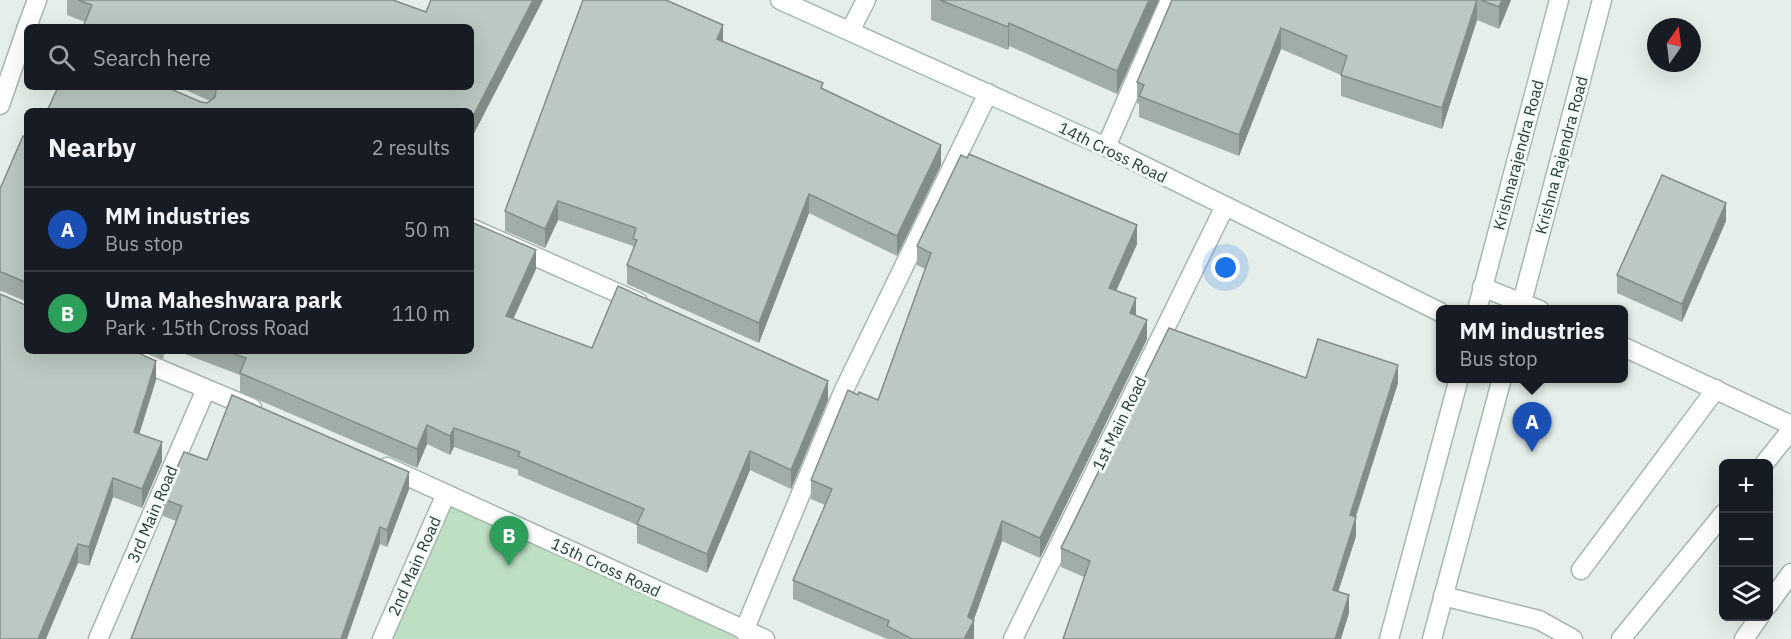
<!DOCTYPE html>
<html lang="en">
<head>
<meta charset="utf-8">
<style>
  body { margin:0; font-family:"IBM Plex Sans",sans-serif; background:#20242c; color:#f1f3f6 }
  .controls { position:absolute; right:18px; bottom:18px; display:grid; overflow:hidden; border-radius:9px; box-shadow:0 6px 24px #0002 }
  .controls button { width:54px; height:54px; display:grid; place-items:center; padding:0; border:0; border-bottom:2px solid #363941; background:#171b24; color:#f1f3f6; font:30px sans-serif }
  .compass { position:absolute; left:1647px; top:18px; width:54px; height:54px; border-radius:50%; background:#171b24; box-shadow:0 6px 24px #0002; rotate:14deg }
  .you { position:absolute; left:1226px; top:268px; width:21px; height:21px; margin:-15px; border:4px solid #fff; border-radius:50%; background:#1a73e8; box-shadow:0 0 0 9px #1a73e833 }
  .badge { display:grid; place-items:center; width:39px; height:39px; border-radius:50%; background:#db2777; color:#fff; font-size:20px; font-weight:700 }
  .pin { position:absolute; translate:-50% -50px; filter:drop-shadow(0 2px 3px #0008) }
  .pin::after { content:''; position:absolute; top:32px; width:21px; height:18px; background:inherit; clip-path:polygon(0 0,100% 0,50% 100%) }
  .popup { position:absolute; left:1436px; top:305px; width:192px; height:78px; box-sizing:border-box; display:grid; place-content:center; border-radius:9px; background:#171b24; filter:drop-shadow(0 2px 4px #0005); font-size:20px; white-space:nowrap; color:#9ea1a6 }
  .popup b { font-size:22px; color:#f1f3f6 }
  .popup::after { content:''; position:absolute; left:50%; top:100%; margin-left:-12px; border:12px solid transparent; border-top-color:#171b24 }
  .list { margin:0; padding:0; list-style:none }
  h2 { display:flex; justify-content:space-between; align-items:center; height:78px; margin:0; padding:0 24px; font-size:26px }
  h2 small { font-size:20px; font-weight:400; color:#9ea1a6 }
  .list li { display:grid; grid-template-columns:39px 1fr auto; gap:18px; align-items:center; box-sizing:border-box; height:84px; padding:0 24px; border-top:2px solid #363941 }
  .list b { display:block; font-size:22px; white-space:nowrap }
  .list p { margin:0; font-size:20px; white-space:nowrap; color:#9ea1a6 }
  .list em { font-size:20px; font-style:normal; color:#9ea1a6 }
  .icon { flex:none; width:33px; height:33px; fill:none; stroke:currentColor; stroke-width:2; stroke-linecap:round; stroke-linejoin:round }
  .map { position:relative; flex:none; width:1791px; height:639px; overflow:hidden }
  .search { position:absolute; background:#171b24; box-shadow:0 6px 24px #0002; left:24px; top:24px; width:450px; height:66px; display:flex; align-items:center; gap:15px; box-sizing:border-box; padding:0 21px; border-radius:9px; color:#9ea1a6; font-size:22px }
  .panel { position:absolute; background:#171b24; box-shadow:0 6px 24px #0002; left:24px; top:108px; width:450px; height:246px; border-radius:9px }
  .map>svg:first-child { display:block }
  .green { fill:#bfdfc3 }
  .lines { fill:none; stroke-linecap:round; stroke-linejoin:round }
  .street-casing { stroke:#a7b6af; stroke-width:21 }
  .secondary-casing { stroke:#a4baaf; stroke-width:21 }
  .street { stroke:#fff; stroke-width:18 }
  .secondary { stroke:#fff; stroke-width:18 }
  .wall { fill:#a1ada7 }
  .shaded-wall { fill:#838d88 }
  .building { fill:#bbc9c2; stroke:#838d88; stroke-width:1.5 }
  .labels { text-anchor:middle; stroke-width:6; stroke-linejoin:round; paint-order:stroke }
  .street-label { font-size:16px; fill:#244035; stroke:#f6faf8 }
</style>
</head>
<body>
<div class="map">
<svg width="1791" height="639" viewBox="0 0 1791 639">
  <rect width="100%" height="100%" fill="#e5eee9"/>
  <path class="green" d="M446,494L763,639H382Z"/>
  <g class="lines">
    <defs>
      <g id="street">
        <path d="M27,27L37,0"/>
        <path d="M850,31L866,0"/>
        <path d="M0,105L27,27"/>
        <path d="M1106,147L1170,0"/>
        <path d="M471,228L638,302"/>
        <path d="M1482,287L1540,310"/>
        <path d="M1624,347L1791,425"/>
        <path d="M117,351L252,408"/>
        <path d="M1764,464L1791,430"/>
        <path d="M387,467L765,639"/>
        <path d="M1581,570L1716,389"/>
        <path d="M1443,596L1539,620L1573,639"/>
        <path d="M1768,605L1791,573"/>
        <path d="M744,631L843,392L988,93"/>
        <path d="M98,639L206,389"/>
        <path d="M382,639L446,494"/>
        <path d="M1013,639L1225,206"/>
        <path d="M1621,639L1724,513"/>
        <path d="M1744,639L1760,616"/>
      </g>
      <g id="secondary">
        <path d="M780,0L1106,147L1440,312"/>
        <path d="M1477,310L1559,0"/>
        <path d="M1520,310L1602,0"/>
        <path d="M1389,639L1459,378"/>
        <path d="M1432,639L1502,378"/>
      </g>
    </defs>
    <use href="#street" class="street-casing"/>
    <use href="#secondary" class="secondary-casing"/>
    <use href="#street" class="street"/>
    <use href="#secondary" class="secondary"/>
  </g>
  <g class="wall">
    <path d="M67,0H393L426,12L431,0H543L471,139V111H47L58,87H166L201,102L207,103L210,101L179,87H471V27H83L85,22L67,15Z"/>
    <path d="M931,0H1159L1117,94L1009,46L1008,50L931,20Z"/>
    <path d="M1172,0H1511L1499,29L1477,20L1442,129L1341,96V75L1281,49L1239,156L1139,117V104L1137,103V82Z"/>
    <path d="M723,42L823,89L941,165L897,256L809,213L759,343L627,284V265L633,251V246L558,220L545,248L505,231V211Z"/>
    <path d="M27,138V302L4,292L0,291V189Z"/>
    <path d="M1726,221L1682,322L1617,293V275Z"/>
    <path d="M1137,244L1116,291L1136,316L1147,339L1040,558L1002,541L974,619V639H887L793,599V580L825,505L811,499V480L858,395L878,400L925,269L917,265V246Z"/>
    <path d="M536,269L513,319L592,348L828,400L791,489L750,470L707,573L637,543V525L518,475V470L454,447L450,455L427,444L417,468L240,392V375L177,351H471Z"/>
    <path d="M145,351H165L163,359Z"/>
    <path d="M1306,378L1398,383L1356,517V536L1338,592L1349,613L1084,577L1061,567V548Z"/>
    <path d="M156,380L139,434L162,461L142,508L113,497L89,566L78,563L0,639Z"/>
    <path d="M207,460L409,489L387,547L380,544L176,521L163,516V499Z"/>
  </g>
  <g class="shaded-wall">
    <path d="M533,0H543L471,139V120Z"/>
    <path d="M1149,0H1159L1117,94V71Z"/>
    <path d="M1477,0V20L1442,129V108Z"/>
    <path d="M1502,0H1511L1499,29V7Z"/>
    <path d="M1009,23V46L1008,50V27Z"/>
    <path d="M723,25V45L717,39Z"/>
    <path d="M1281,28V49L1239,156V135Z"/>
    <path d="M941,145V165L897,256V236Z"/>
    <path d="M809,194V213L759,343V323Z"/>
    <path d="M558,201V220L545,248V229Z"/>
    <path d="M1726,203V221L1682,322V304Z"/>
    <path d="M1137,225V244L1109,307V288Z"/>
    <path d="M536,250V269L506,335V316Z"/>
    <path d="M1136,298V317L1130,313Z"/>
    <path d="M1147,320V339L1040,558V538Z"/>
    <path d="M156,361V380L134,451V432Z"/>
    <path d="M1398,365V383L1350,534V515Z"/>
    <path d="M828,381V400L791,489V470Z"/>
    <path d="M427,425V444L417,468V449Z"/>
    <path d="M454,428V447L450,455V436Z"/>
    <path d="M162,442V461L142,508V489Z"/>
    <path d="M750,451V470L707,573V554Z"/>
    <path d="M409,472V489L387,547V530Z"/>
    <path d="M113,478V497L89,566V547Z"/>
    <path d="M1356,517V536L1333,608V590Z"/>
    <path d="M1002,521V541L973,622L974,620V639H964L968,617Z"/>
    <path d="M380,527V544L347,639H341Z"/>
    <path d="M78,544V563L46,639H38Z"/>
    <path d="M1349,595V613L1341,639H1335Z"/>
  </g>
  <g class="building">
    <path d="M78,0H393L426,12L431,0H533L471,120V111H47L58,87H166L201,102L207,103L215,97L216,90L214,87H471V27H83L92,5Z"/>
    <path d="M583,0H666L723,25L717,39L823,83L821,88L941,145L897,236L809,194L759,323L627,265L637,240L633,239L636,228L558,201L545,229L505,211Z"/>
    <path d="M940,0H1149L1117,71L1009,23L1008,27Z"/>
    <path d="M1172,0H1477L1442,108L1341,75L1347,56L1281,28L1239,135L1139,96L1144,85L1137,82Z"/>
    <path d="M1481,0H1502L1499,7Z"/>
    <path d="M23,136L27,138V283L4,273L0,272V189Z"/>
    <path d="M969,154L1137,225L1109,288L1136,298L1130,313L1147,320L1040,538L1002,521L968,617L974,620L964,639H912L887,626L889,621L793,580L832,489L811,480L848,390L858,395L859,392L878,400L931,253L917,246L961,155L967,158Z"/>
    <path d="M1662,175L1726,203L1682,304L1617,275Z"/>
    <path d="M471,222L536,250L506,316L592,348L618,286L828,381L791,470L750,451L707,554L637,524L644,509L518,456L520,452L454,428L450,436L427,425L417,449L240,373L246,358L226,351H471Z"/>
    <path d="M0,294L23,304L27,305V351H134L156,361L134,432L162,442L142,489L113,478L89,547L78,544L38,639H0Z"/>
    <path d="M1169,328L1306,378L1318,339L1398,365L1350,515L1356,517L1333,590L1349,595L1335,639H1063L1090,561L1061,548Z"/>
    <path d="M232,395L409,472L387,530L380,527L341,639H131L182,506L163,499L184,452L207,460Z"/>
  </g>
  <g class="labels">
    <g class="street-label">
      <text transform="translate(1113 152) rotate(26)" y="6">14th Cross Road</text>
      <text transform="translate(1518 155) rotate(-75)" y="6">Krishnarajendra Road</text>
      <text transform="translate(1561 155) rotate(-75)" y="6">Krishna Rajendra Road</text>
      <text transform="translate(1119 423) rotate(-64)" y="6">1st Main Road</text>
      <text transform="translate(152 514) rotate(-67)" y="6">3rd Main Road</text>
      <text transform="translate(414 566) rotate(-66)" y="6">2nd Main Road</text>
      <text transform="translate(606 567) rotate(25)" y="6">15th Cross Road</text>
    </g>
  </g>
</svg>
<div class="controls">
<button>+</button>
<button>−</button>
<button><svg class="icon" aria-label="layers" viewBox="0 0 24 24"><path d="M12 4l9 5-9 5-9-5zM3 14l9 5 9-5"/></svg></button>
</div>
<svg class="compass" viewBox="-18 -18 36 36"><path d="M0-13l5 13h-10z" fill="#e53935"/><path d="M0 13l5-13h-10z" fill="#9ea1a6"/></svg>
<div class="you"></div>
<div class="pin badge" style="left:1532px;top:452px;background:#1a4fb4">A</div>
<div class="popup"><b>MM industries</b>Bus stop</div>
<div class="pin badge" style="left:509px;top:566px;background:#2e9e5b">B</div>
<div class="search"><svg class="icon" aria-label="search" viewBox="0 0 24 24"><circle cx="10" cy="10" r="6"/><path d="M15 15l6 6"/></svg>Search here</div>
<section class="panel">
<h2>Nearby<small>2 results</small></h2>
<ul class="list">
<li><span class="badge" style="background:#1a4fb4">A</span><div><b>MM industries</b><p>Bus stop</p></div><em>50 m</em></li>
<li><span class="badge" style="background:#2e9e5b">B</span><div><b>Uma Maheshwara park</b><p>Park · 15th Cross Road</p></div><em>110 m</em></li>
</ul>
</section>
</div>
</body>
</html>
